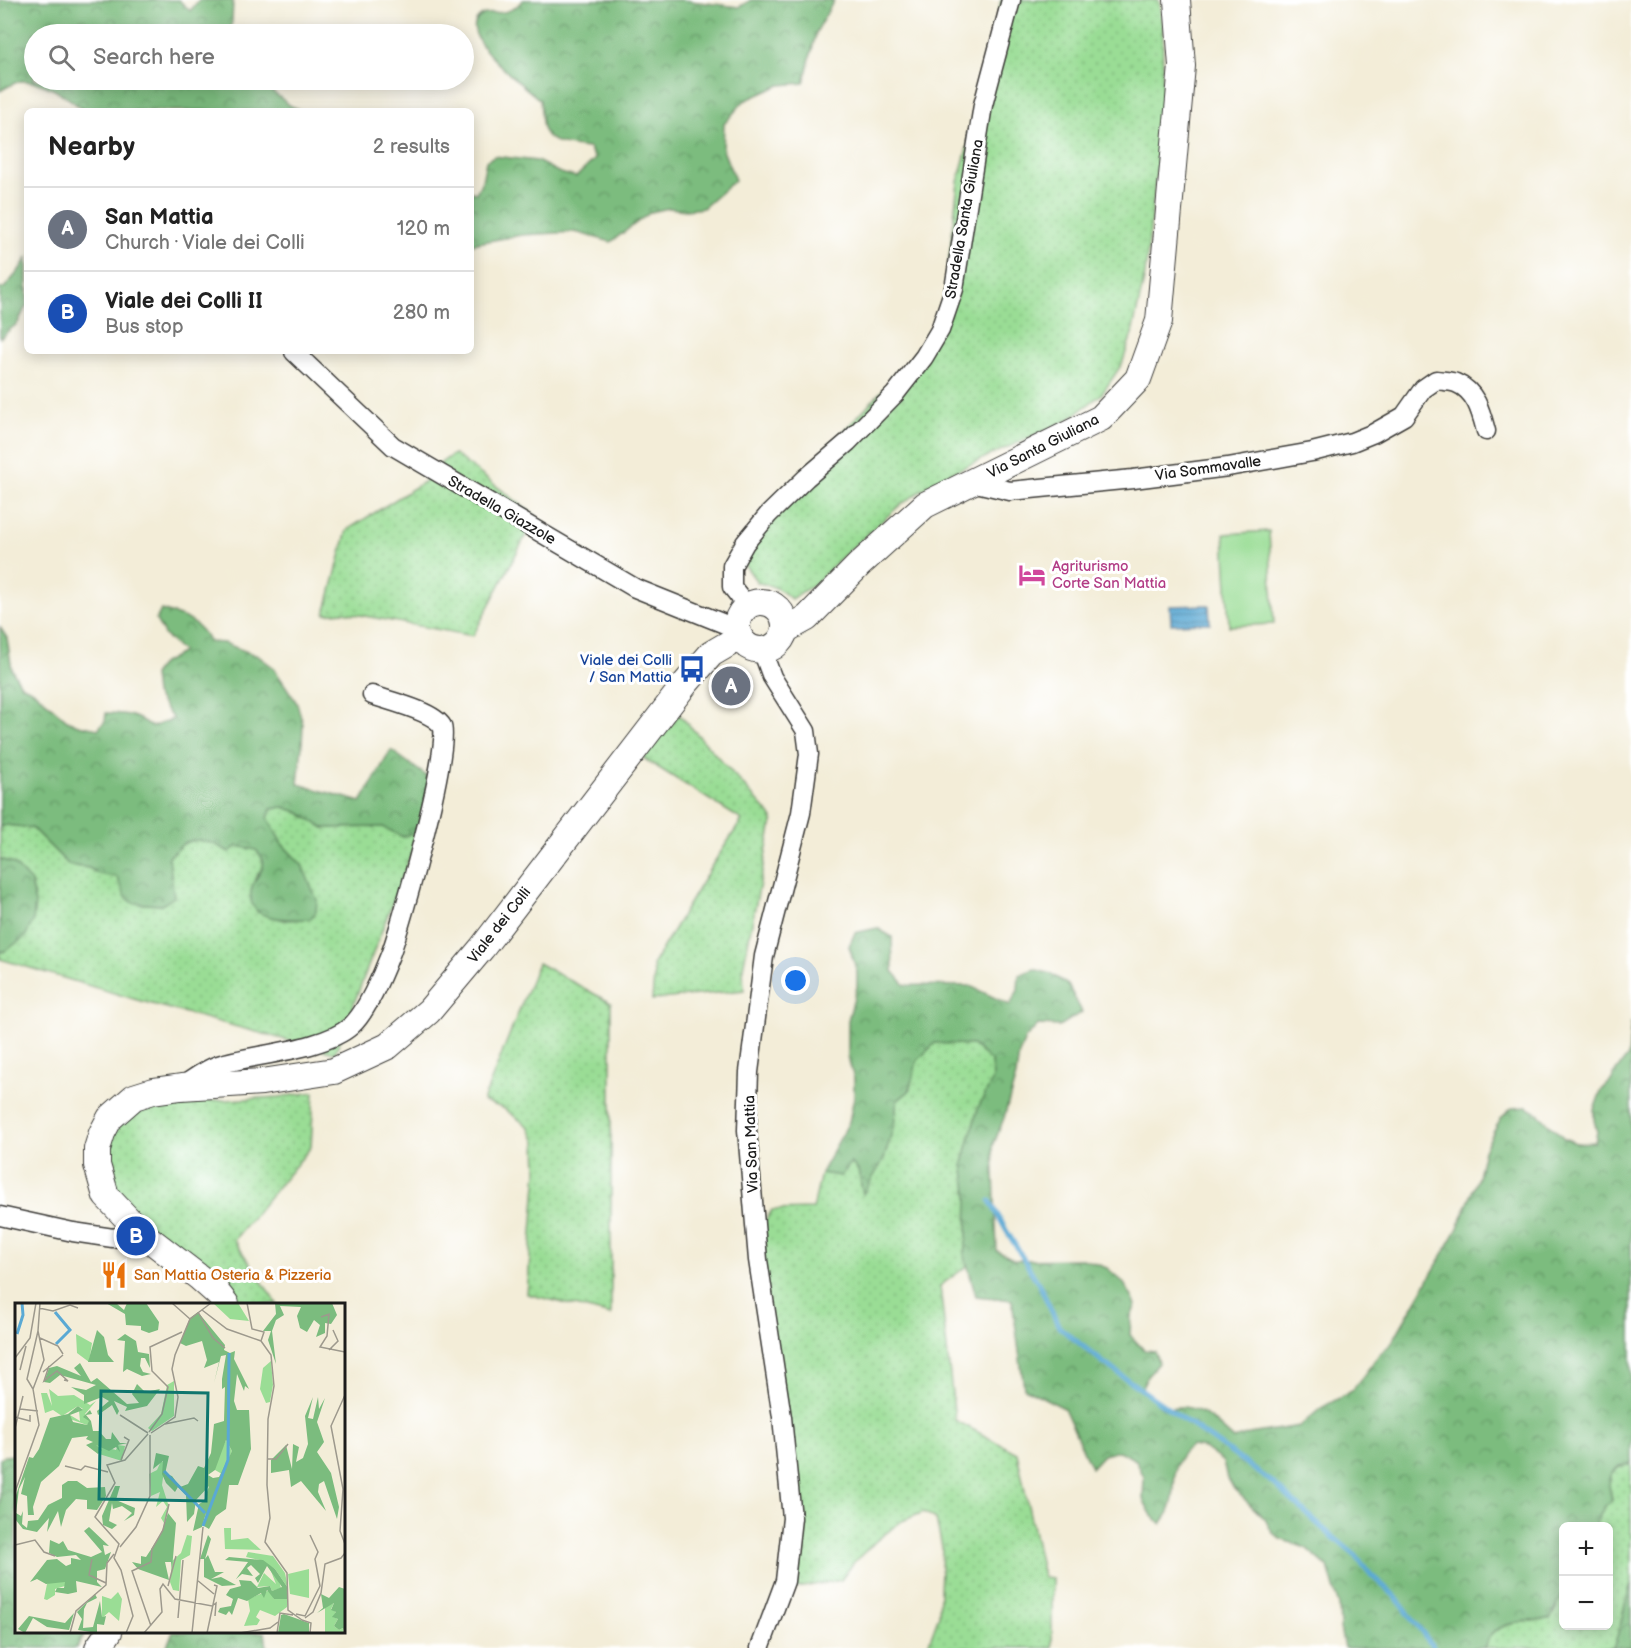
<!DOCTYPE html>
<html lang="en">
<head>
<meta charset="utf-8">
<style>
  body { margin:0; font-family:"Balsamiq Sans",sans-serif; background:#f2f2f2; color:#222 }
  .controls { position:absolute; right:18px; bottom:18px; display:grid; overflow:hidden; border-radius:9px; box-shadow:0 3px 15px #0003 }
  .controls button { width:54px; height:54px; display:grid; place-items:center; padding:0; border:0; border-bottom:2px solid #e0e0e0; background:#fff; color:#222; font:30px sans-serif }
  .you { position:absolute; left:796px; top:981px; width:21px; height:21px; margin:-15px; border:4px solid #fff; border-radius:50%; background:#1a73e8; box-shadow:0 0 0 9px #1a73e833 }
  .badge { display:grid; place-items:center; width:39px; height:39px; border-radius:50%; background:#b5179e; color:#fff; font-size:20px; font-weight:700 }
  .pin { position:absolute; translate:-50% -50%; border:3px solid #fff; box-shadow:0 2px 6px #0006 }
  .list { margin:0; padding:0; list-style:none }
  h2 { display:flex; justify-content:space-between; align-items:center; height:78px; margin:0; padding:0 24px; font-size:26px }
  h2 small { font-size:20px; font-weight:400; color:#767676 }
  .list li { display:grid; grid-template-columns:39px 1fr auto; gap:18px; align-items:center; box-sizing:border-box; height:84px; padding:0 24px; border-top:2px solid #e0e0e0 }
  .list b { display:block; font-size:22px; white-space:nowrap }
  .list p { margin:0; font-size:20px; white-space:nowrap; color:#767676 }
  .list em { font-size:20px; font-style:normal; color:#767676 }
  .icon { flex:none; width:33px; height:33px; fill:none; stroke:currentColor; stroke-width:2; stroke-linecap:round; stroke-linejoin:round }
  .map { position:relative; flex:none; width:1631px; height:1648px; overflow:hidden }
  .search { position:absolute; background:#fff; box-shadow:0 3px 15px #0003; left:24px; top:24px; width:450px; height:66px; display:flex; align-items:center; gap:15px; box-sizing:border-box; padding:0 21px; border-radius:33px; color:#767676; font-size:22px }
  .panel { position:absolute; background:#fff; box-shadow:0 3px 15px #0003; left:24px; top:108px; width:450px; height:246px; border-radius:9px }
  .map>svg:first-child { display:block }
  .grass { fill:url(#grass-dots); stroke:#5b7c58; stroke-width:1.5 }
  .forest { fill:url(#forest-crowns); stroke:#4c6c4d; stroke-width:1.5 }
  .pitch { fill:#9add95; stroke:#5b7c58; stroke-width:1.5 }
  .water { fill:url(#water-rules); stroke:#3b6278; stroke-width:1.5 }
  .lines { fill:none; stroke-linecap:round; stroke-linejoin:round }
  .stream { stroke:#5aa9d4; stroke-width:5 }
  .street-casing { stroke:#3c3b38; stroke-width:21 }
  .secondary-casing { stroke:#3c3b38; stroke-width:28 }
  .street { stroke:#fff; stroke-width:18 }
  .secondary { stroke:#fff; stroke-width:26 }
  .labels { text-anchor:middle; stroke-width:6; stroke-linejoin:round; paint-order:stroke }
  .street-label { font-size:15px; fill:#1c1c1c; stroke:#fff }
  .hotel-label { font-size:15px; fill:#b23c85; stroke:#fff; text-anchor:start }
  .transit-label { font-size:15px; fill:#164399; stroke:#fff; text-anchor:end }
  .food-label { font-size:15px; fill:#c56008; stroke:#fff; text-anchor:start }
  .inset-river { fill:none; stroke:#5aa9d4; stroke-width:3 }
  .inset-road { fill:none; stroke:#9d998d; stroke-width:1.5 }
  .view { fill:#0f766e; fill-opacity:0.15; stroke:#0f766e; stroke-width:3 }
  .inset-edge { fill:none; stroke:#1c1c1c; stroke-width:3 }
</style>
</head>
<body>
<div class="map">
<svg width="1631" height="1648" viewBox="0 0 1631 1648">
  <defs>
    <pattern id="grass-dots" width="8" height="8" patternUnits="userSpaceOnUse" patternTransform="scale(1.5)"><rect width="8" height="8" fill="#9add95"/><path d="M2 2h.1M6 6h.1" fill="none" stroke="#84bd80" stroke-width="1.8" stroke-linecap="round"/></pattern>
    <pattern id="forest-crowns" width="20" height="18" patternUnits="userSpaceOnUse" patternTransform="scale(1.5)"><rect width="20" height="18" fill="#7bbc7e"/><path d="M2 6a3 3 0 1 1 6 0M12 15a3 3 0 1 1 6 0" fill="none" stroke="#649866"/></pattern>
    <pattern id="water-rules" width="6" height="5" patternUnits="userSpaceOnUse" patternTransform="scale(1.5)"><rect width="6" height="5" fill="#5aa9d4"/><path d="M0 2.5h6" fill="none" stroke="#4a89ab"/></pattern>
  </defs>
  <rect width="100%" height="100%" fill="#fff"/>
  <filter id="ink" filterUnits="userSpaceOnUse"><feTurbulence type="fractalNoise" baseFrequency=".0167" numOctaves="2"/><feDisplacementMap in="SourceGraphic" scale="12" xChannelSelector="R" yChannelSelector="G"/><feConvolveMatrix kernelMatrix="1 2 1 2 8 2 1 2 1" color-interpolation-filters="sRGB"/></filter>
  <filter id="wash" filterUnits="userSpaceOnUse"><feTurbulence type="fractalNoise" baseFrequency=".008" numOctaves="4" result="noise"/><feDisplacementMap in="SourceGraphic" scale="24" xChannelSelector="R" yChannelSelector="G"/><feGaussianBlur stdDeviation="1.35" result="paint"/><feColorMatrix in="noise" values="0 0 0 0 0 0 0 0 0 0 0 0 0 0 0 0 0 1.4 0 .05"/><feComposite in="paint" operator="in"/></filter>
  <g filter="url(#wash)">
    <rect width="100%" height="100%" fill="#f3edd8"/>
    <g class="grass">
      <path d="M1001,0H1159L1163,30L1162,122L1145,275L1132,334L1122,364L1102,394L1066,421L940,478L899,506L839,560L815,584L791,599C781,589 771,584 758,583L733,549L904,367L933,330L945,294L958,182L988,70Z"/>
      <path d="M454,454L536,516L473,636L343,612L325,614L347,530L425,481L442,462Z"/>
      <path d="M679,714L773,818L743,968L744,990L652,1000L654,977L653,964L711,867L742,820L643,758Z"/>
      <path d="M283,807L298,812L324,828L384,827L403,837L424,820L335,1053L137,1000L0,959V952L5,951L14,864L0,859V827L6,825L32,828L69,865L89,868L99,874L117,877C130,907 131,903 162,905L169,857C173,853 178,848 183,844C197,835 216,844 229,852L237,846L256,849C273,871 256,867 254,883C253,892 256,903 257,912L284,920L310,919L302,865L282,844L268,818L271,809Z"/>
      <path d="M538,963L611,1003V1315L527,1294L537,1171L536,1142L529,1127L503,1108L483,1101Z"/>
      <path d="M935,1043L973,1045L992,1062L993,1079L978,1108L963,1163L968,1196L967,1238L964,1253L967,1266L940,1286L955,1420L1017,1453L1043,1577L1052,1578V1648H927L939,1615L942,1547L936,1519L924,1512L902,1521L876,1541L854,1562L841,1580L791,1589L800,1493L788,1417L772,1409L752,1243L772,1210L813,1209L821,1173L840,1176L851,1163L858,1170L863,1193L894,1125L897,1101L909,1091L917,1061Z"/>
      <path d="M314,1092L311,1147L234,1240L277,1304H235L140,1224L107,1176L104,1155L113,1133L126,1119L143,1110L172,1103L279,1097Z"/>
      <path d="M1631,1462V1584C1623,1605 1622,1628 1613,1648H1484C1492,1620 1526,1622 1550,1619L1563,1595L1564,1626H1608V1526H1594L1605,1506L1612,1500L1609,1486L1610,1475L1619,1466L1629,1465Z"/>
    </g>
    <g class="forest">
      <path d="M0,0H179L190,11L199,0H233L232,22L228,34H34V80H257L291,106L302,111H84C69,97 43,80 21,81C15,82 6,88 0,91Z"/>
      <path d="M523,0H682L739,7L751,0H834L816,33L804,83L780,85L744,101L724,124L723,150L735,180L703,208L686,210L669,208L651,212L611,242L575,232L522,235L471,244V192L476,193L482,181L486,161L494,156L537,161L560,173L576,177L595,159L589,148C574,146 548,146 543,128C541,119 541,109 540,100C527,88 446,30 485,14C486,14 493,13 495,13C508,12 514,10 523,0Z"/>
      <path d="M27,258V304L18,323L0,338V288H4L18,272Z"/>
      <path d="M161,610C185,617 196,619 210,642L224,643L258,656L273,667L297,703L303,724L302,745L298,784L361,802L391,750L436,783L421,826L410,834L403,837L383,827L324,828L298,812L283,807L271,809L268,818L282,844L302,865L317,900L316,912L310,919C287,920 242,922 252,887C254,879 261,874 263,866C265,859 260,855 256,850L237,846L229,852C217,844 197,835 183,844C178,848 173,853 169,857L174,897L162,905L133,903L126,897L117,877L99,874L89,868L69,865L32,828L6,825L0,827V627L7,638L12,670L21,685L35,692L67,720L78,725L98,729L105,721L106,713C127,714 135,714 152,727L173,719L155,694L153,675L161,664L183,652L165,636L156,620Z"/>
      <path d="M0,859L14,864L31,882L35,903L33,921L25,937L5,951L0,952Z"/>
      <path d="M877,928L892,937L893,971L905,985L970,986L1010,1005L1018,990L1019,975L1034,969L1051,974L1068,985L1082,1012L1060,1026L1038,1025L1025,1039L1019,1054L1016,1076L1004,1118L993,1146L997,1251L1015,1260L1083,1259L1107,1268L1123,1282L1131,1295L1136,1305L1131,1316L1130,1335L1144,1350L1155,1351L1158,1363L1148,1375L1142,1388L1164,1409C1198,1401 1210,1418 1234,1439L1249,1434L1300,1426L1321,1408L1352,1391L1378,1356L1391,1344L1457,1230L1478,1177L1484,1150L1501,1118L1512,1108L1527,1107L1536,1112L1564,1138L1576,1143L1595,1142L1597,1132L1594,1120V1110L1601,1091L1611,1081L1616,1071L1628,1056L1631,1022V1462L1629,1465L1619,1466L1610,1475L1609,1486L1612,1500L1605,1506L1594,1526H1564L1563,1595L1550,1619C1526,1622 1492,1619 1484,1648H1344L1340,1628L1339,1606L1328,1567L1306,1548L1280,1539L1272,1532L1265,1519L1234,1489L1226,1475L1223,1462L1204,1448L1191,1446C1166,1463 1180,1488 1169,1512C1167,1516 1163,1520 1161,1524L1151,1514L1143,1499L1144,1477L1136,1460L1119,1451L1103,1455L1091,1468L1064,1408L1024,1388L1012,1300L976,1296L964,1253L967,1238L968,1196L963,1163L978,1108L993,1079L992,1062L973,1045L935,1043L917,1061L909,1091L897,1101L894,1125L884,1159L863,1194L858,1170L851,1163L841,1176L821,1173L849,1122L854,1097V1079L848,1057V1020L857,987V972L849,946L855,933Z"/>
      <path d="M16,1455V1632H86L76,1648H0V1459L4,1456Z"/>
      <path d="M1631,1584V1648H1613C1622,1628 1623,1605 1631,1584Z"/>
      <path d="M173,1632H265L267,1648H166Z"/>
    </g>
    <path class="pitch" d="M1269,531L1274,624L1229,626L1224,534Z"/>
    <path class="water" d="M1209,605L1210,623L1171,624L1170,606Z"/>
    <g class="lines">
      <path class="stream" d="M990,1201L1006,1230L1040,1286L1059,1327L1104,1363L1272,1482L1320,1526L1356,1556L1372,1576L1395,1596L1434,1648"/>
    </g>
  </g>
  <g filter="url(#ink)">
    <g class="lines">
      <defs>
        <g id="street">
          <path d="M294,352L393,446L635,588L737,629"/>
          <path d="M972,482L1010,491L1133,479L1228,467L1312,452L1352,442L1374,433L1404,416L1423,389L1436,380C1442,381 1450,381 1456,383C1476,391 1481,412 1486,431"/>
          <path d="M747,606L732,587V566L745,543L768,515L806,478L848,442L895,394L924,357L940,330L954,289L983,105L1011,0"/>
          <path d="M182,1086C193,1079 206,1069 218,1065C254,1054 324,1050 351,1026C366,1013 383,973 390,955C401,927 452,744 442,726C433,711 389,701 372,695"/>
          <path d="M0,1216L73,1232L113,1238L140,1232"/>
          <path d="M760,1648L785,1581L792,1518L782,1417L758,1260L747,1130L749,1072L764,956L801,813L809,754L806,731L772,677L762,650"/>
        </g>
        <g id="secondary">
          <circle cx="761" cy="626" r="24"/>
          <path d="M785,630L807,618L859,565L925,505L1101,418L1138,379L1159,321L1182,66L1177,0"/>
          <path d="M226,1304L218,1294L200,1278L140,1232L106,1196L97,1165V1149L102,1133L110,1118L134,1097L153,1091L181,1087L262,1082L334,1071L388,1046L429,1011L482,948L685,684L711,654L740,637"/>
          <path d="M98,1648L109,1632"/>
        </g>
      </defs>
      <use href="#street" class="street-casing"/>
      <use href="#secondary" class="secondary-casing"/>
      <use href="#street" class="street"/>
      <use href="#secondary" class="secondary"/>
    </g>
  </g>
  <defs>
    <symbol id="hotel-bare" viewBox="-9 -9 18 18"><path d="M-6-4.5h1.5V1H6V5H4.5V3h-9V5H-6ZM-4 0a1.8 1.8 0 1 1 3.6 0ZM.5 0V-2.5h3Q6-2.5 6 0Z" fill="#d1479c" stroke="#fff" stroke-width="2.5" paint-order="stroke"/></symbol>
    <symbol id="bus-bare" viewBox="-9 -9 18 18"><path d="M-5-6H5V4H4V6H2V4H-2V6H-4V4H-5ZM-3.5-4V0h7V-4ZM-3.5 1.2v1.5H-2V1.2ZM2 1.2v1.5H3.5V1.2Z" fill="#1a4fb4" stroke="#fff" stroke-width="2.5" paint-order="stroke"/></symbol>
    <symbol id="restaurant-bare" viewBox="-9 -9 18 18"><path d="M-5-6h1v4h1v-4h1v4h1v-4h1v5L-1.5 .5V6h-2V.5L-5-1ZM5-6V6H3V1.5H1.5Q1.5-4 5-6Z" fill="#e8710a" stroke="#fff" stroke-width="2.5" paint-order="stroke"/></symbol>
  </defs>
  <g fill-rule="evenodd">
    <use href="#hotel-bare" x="1013" y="556" width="38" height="38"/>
    <use href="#bus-bare" x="673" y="650" width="38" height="38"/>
    <use href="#restaurant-bare" x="95" y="1256" width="38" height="38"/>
  </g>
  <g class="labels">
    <g class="street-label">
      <text transform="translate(964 219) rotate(-80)" y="5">Stradella Santa Giuliana</text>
      <text transform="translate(1043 446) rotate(-27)" y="5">Via Santa Giuliana</text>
      <text transform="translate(1208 468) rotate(-8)" y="5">Via Sommavalle</text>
      <text transform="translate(502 510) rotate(30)" y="5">Stradella Giazzole</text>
      <text transform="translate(499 925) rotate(-52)" y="5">Viale dei Colli</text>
      <text transform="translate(751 1144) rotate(-92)" y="5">Via San Mattia</text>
    </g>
    <g class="hotel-label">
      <text x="1052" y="571">Agriturismo<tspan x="1052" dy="17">Corte San Mattia</tspan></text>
    </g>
    <g class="transit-label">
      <text x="672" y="665">Viale dei Colli<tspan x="672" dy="17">/ San Mattia</tspan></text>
    </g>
    <g class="food-label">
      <text x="134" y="1280">San Mattia Osteria &amp; Pizzeria</text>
    </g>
  </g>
  <g transform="translate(15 1303)">
    <rect width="330" height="330" fill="#f3edd8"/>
    <path d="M198,0H223L234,18L215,16ZM61,31L77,40L74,59L62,50ZM159,78V113L137,128L133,125L146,111L152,82ZM34,86L43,93L59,92L75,102L81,98L70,111L75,118L72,122L55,116V112L65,118L64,108L68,106L63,103L47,113L38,107L30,110L26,90H32L37,103ZM211,137L217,148L207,171L200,167V160ZM81,142L101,147L103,142L110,143L107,158L84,151ZM146,158L150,160L147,182L154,204L149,220L146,215L152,204L148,198L141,204L145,189L136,193L134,171L142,167ZM209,225H216V237L233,235L246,247L210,246ZM172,232L177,233L175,252L166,257L164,288L158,287L155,279L157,258L166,250ZM233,249L258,253L270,270L273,285L260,266L245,257L231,254ZM254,263L263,274L266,285L257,288L255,283L242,284L249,270L261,281ZM37,278L50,279V283L40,286V292L32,297L29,296L32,281ZM255,287L259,296H273L272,304L260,313L245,307L241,314L245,317L242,322L229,323L235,308L233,296ZM103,289L107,296L104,318L94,309L87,315V293L96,296ZM319,300L316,306L321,309L318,314L323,316L319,323L324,327L328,325L329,330H310V304Z" fill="#9add95"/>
    <path d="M91,0H101L109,7L112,0H131L144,19L143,27L134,30L126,27V23L111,22L110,11ZM260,0H317L322,12L316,21L310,20V30L301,34L305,22L299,17L292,29L285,25L282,13L286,4L265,3L269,12L261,17L257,28L261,61L253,37L256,28H248L261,11ZM183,9L210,42L209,47L215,50L220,48L219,56L234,86L230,83L229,88L222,71L219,98L222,107H234L236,146L223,182H214L211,206L201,213L194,226L189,223L191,210L187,224L178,228L184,201L189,198L194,183L181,197L179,211L172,219L171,192L163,184L160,189L151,180L147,171L148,158L138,166L141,150L154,153L150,171L157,173L165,184L173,181L183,163L189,165L196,150L199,121L209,118L210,84L207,86V76L211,52L206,53L199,80L204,59L189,65L192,57L187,38L171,43L165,40L175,15ZM211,137L217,148L204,174L198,175L193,172L200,167ZM82,27L89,34L93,52L99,59H73ZM110,31L121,38L123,49L134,51L135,65L130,55H126L125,63L128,69L136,71L127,73L112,66L108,69L110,38L102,37ZM65,60L76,79L82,75L112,101L124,100L117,91L122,81L130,89L145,86L132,103L110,108L112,104L99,98L104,108L102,112L97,102L83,112L82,108L94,98L87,94L69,101V92L56,84L71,87L81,82L45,72L35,80L29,79L34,65L42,63L66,73L59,65ZM298,94L293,115L298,116L303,94L304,106L310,95L302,119L309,139L302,149L316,170L324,204L322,216L309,178L304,181L303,189L311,208L286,178L276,184L274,167L256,170V157L271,142L277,166L278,141L284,144L281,159L288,155L293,141L290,113ZM63,103L68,107L55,112L58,119L72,122L74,118L68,114L75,107L77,111L71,112L76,118L78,128H84L91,136H96L97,129L105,140H113L103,142L105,149L101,144L94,148L81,142L87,147L83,151L71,142L78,139L71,136L73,133L57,135L44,163L26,179L18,204L19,212H13L12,193L6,191L10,174L4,186L1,210L6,213L8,208L7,221L12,225L13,218L23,217L33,202L47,195V182L53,178H62L72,185L90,184L91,193L82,207L72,206V197L61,196L51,207L46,224L43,208L32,229L34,215L22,229L8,226L0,216V195L14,154L18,155L24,146L35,115L53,111ZM100,183H105L101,197L120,205L119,212L109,218L117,210L107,203L98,206L97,200L94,218L102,222L97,226L88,222L87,213ZM153,210L161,220L157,266L156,259H150L154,277L123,266L117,259L126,261V253L131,254L146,231ZM74,224L94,243L88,242L90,252L96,249L90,266L82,268V279L87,284L61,278L62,289L53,291L40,289L42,285H49L50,279L31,281L22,276L15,279L32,257L42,256L51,263L56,261V255L66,257L61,252L42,254L34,250L35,237L44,241L48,238L53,247L76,254L87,249L69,228ZM193,232L196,236L190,256L193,252L200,269H209L196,276L206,274L221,282L207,283L189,274V256H185ZM214,254L248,257L260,266L273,285V296H259L252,287L249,295L246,290L232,298L223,295L217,312L214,308L211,312L203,309L205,305L216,303L218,296L211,292L215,286L226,283L224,277L236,278L243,285L255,283L257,288L267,284L252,263L243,280L240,275L245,271L236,262L232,265L238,273L227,271L221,276L233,259L210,257ZM324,284L330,286V330L328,325L324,327L319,323L323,316L317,314L321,309L316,307L319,300L302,310L308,305L306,291L314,295ZM80,291L82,295L72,300L69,306L68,325L78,324L85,298L87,314L91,313L89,322L82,321V330L63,327L67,316L62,309ZM59,310L54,327L32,324L18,315L10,330L3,326L14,313L50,320ZM269,311L294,320V330H263L266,312Z" fill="#7bbc7e" fill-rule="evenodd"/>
    <path d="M256,58L258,82L255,99L251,100L245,86L248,65Z" fill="#9add95"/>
    <path d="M294,266V295L275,291L273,271Z" fill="#9add95"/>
    <path class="inset-river" d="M40,9L55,27L41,41M2,31L8,12L7,0M149,168L190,210M188,223L213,157L214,50"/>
    <path class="inset-road" d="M157,0L175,16M232,0L237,26L249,29L246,38M24,5L38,8L55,2L63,5M187,7L212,26L246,38L256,52L259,83L253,116L252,182L255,215L250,239L272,270L273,307L287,317M183,9L198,35L210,45M306,14L314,11L312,33L305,44L330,49M25,35L43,43L48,51M314,47L323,38L318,27M0,55L15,35L21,0M34,63L29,78L42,68L53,78L49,77M5,67L11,43M28,69L48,52M18,86L29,57L23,28L25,0M330,92L316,123L328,186L325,228L330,241M5,106L23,108M105,112L133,130M0,114L15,118V112M150,121L179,115L183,118M0,125L8,93M134,129L147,111L153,84L137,68L135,44L167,29M136,130L160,114L163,94L157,66L160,52L175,16L196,0M253,156H261L273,141M106,157L114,137L109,134M50,163L66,167L70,163L93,169M0,189L24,122L18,86L12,76L23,28M0,242L20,237L29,249L40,253M105,244L121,224L135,193V132M77,256L74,272L91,280M182,277L199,291M153,283L161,253M281,311L290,313L305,283L300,256L303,249L295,232M163,315L168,257M290,315L298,309L306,290L310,261L326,255L330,250M287,317L296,320L295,330M136,323L117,268L136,259L137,246L148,227L154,201M55,330L61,308L91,282L92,260L99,251M111,330L118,313L106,267L99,255L104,241L80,214L100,180L92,162L110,157L133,131M129,330L147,309L145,286L148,281L160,296L197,303L201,300L200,313M177,330L188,224M192,330L202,283L199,282M225,330L255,325L263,319M262,330L265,310L278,312"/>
    <path class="view" d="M86,88L193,90L191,198L84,196Z"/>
    <rect width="330" height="330" class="inset-edge"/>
  </g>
</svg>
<div class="controls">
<button>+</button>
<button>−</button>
</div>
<div class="you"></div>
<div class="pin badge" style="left:731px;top:686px;background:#6b7280">A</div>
<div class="pin badge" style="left:136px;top:1236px;background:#1a4fb4">B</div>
<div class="search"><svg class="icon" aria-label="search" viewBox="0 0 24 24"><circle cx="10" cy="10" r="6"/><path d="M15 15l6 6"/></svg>Search here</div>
<section class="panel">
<h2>Nearby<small>2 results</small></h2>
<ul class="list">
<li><span class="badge" style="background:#6b7280">A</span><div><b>San Mattia</b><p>Church · Viale dei Colli</p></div><em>120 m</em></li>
<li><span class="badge" style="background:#1a4fb4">B</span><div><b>Viale dei Colli II</b><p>Bus stop</p></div><em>280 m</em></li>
</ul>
</section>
</div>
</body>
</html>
